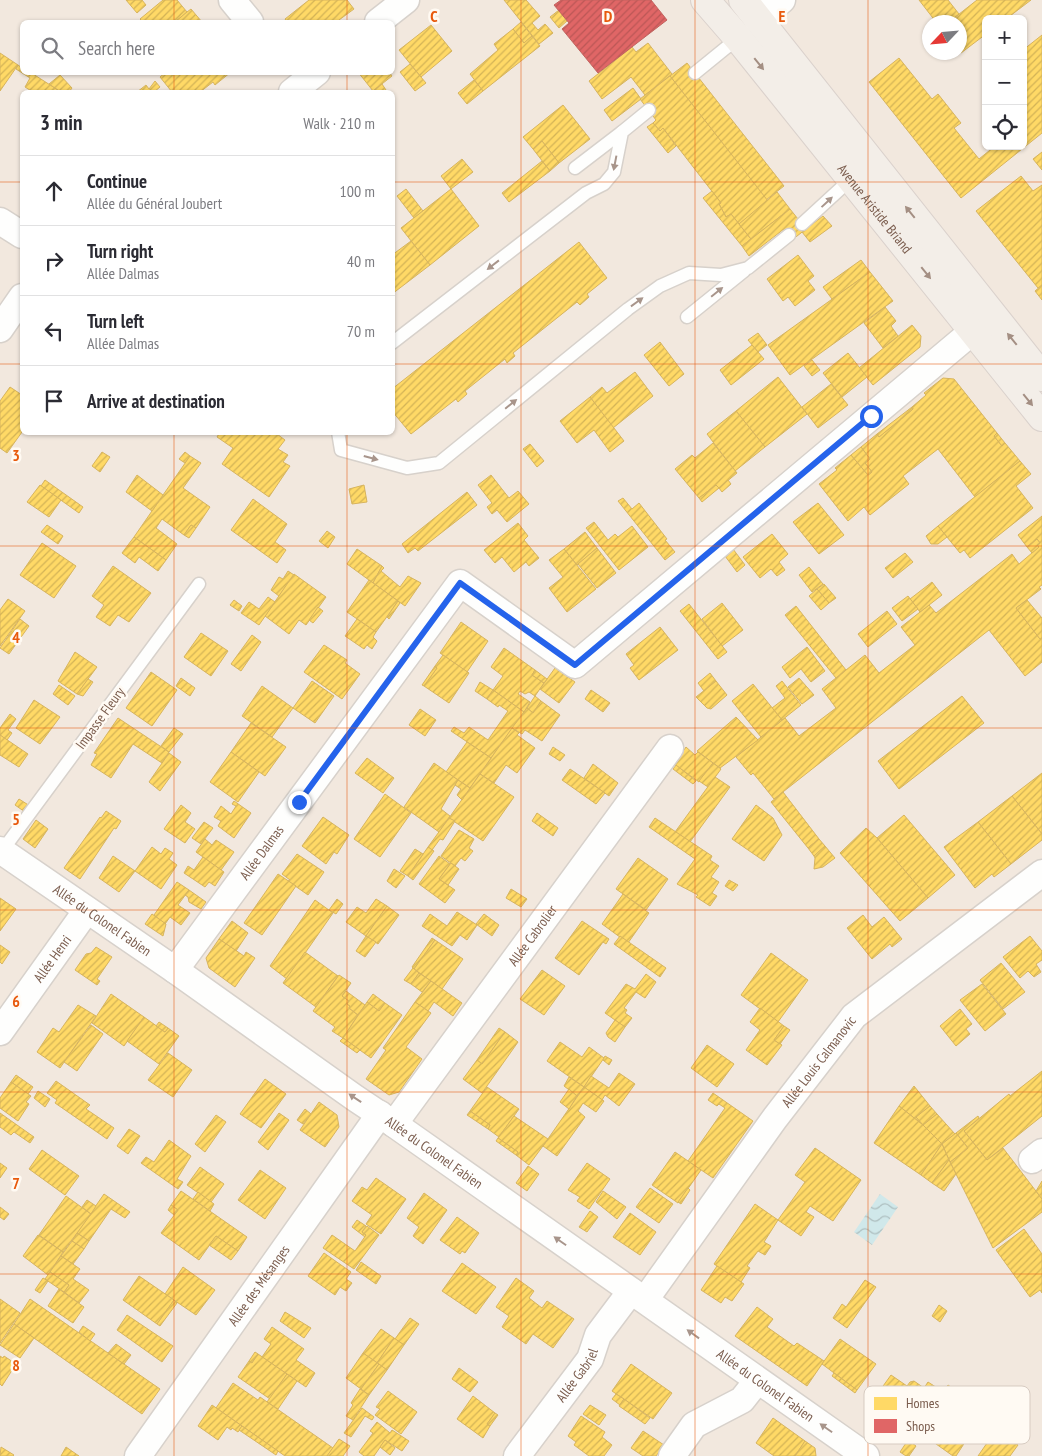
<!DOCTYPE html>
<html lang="en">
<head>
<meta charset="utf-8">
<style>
  body { margin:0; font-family:"PT Sans Narrow",sans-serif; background:#f7f7f7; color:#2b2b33 }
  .controls { position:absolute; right:15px; top:15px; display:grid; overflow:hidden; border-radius:8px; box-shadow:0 1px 4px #0004 }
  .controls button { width:45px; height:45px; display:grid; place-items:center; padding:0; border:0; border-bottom:1px solid #e1e1e2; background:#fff; color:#2b2b33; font:25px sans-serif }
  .compass { position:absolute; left:922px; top:15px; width:45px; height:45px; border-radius:50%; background:#fff; box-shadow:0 1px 4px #0004; rotate:244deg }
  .stop { position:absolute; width:15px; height:15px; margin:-11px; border:4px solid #2563eb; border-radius:50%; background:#fff }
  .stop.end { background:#2563eb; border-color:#fff; box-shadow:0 1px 5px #0008 }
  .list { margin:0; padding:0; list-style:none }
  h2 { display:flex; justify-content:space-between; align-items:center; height:65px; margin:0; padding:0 20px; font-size:21px }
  h2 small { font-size:16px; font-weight:400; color:#7c7c81 }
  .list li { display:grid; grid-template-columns:32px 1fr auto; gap:15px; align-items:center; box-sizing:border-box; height:70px; padding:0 20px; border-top:1px solid #e1e1e2 }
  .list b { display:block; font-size:19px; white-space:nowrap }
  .list p { margin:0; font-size:16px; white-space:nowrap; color:#7c7c81 }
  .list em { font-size:16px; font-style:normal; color:#7c7c81 }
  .icon { flex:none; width:28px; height:28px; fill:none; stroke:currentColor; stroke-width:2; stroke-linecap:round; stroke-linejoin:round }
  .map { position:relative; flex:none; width:1042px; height:1456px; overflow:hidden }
  .search { position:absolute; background:#fff; box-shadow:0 1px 4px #0004; left:20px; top:20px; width:375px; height:55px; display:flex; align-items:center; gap:12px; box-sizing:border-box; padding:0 18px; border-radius:8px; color:#7c7c81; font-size:19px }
  .panel { position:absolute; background:#fff; box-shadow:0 1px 4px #0004; left:20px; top:90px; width:375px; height:345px; border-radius:8px }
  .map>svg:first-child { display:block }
  .residential { fill:#f2e8de; fill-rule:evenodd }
  .water { fill:url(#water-waves) }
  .homes { fill:url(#homes-hatch); stroke:#d7b45e }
  .shops { fill:url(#shops-hatch); stroke:#c1635e }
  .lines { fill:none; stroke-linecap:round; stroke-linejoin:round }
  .service-casing { stroke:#d7d1cb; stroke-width:15 }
  .minor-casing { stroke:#d7d1cb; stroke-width:29 }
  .primary-casing { stroke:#dad1cc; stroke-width:30 }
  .service { stroke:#fefefd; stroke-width:12 }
  .minor { stroke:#fefefd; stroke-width:26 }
  .primary { stroke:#f3eee8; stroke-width:28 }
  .oneway { fill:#a48f83 }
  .oneway2 { fill:#a8958b }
  .route { stroke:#2563eb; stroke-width:6 }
  .grid { fill:none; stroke:#e8590c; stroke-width:1; stroke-opacity:0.55 }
  .labels { text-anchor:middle; stroke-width:5; stroke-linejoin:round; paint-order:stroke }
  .street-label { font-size:14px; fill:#7a5c4d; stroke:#fffaf3 }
  .key { fill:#fffaf3; stroke:#d7cbc1; stroke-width:1 }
  .key-label { font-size:14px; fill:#7a5c4d }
  .grid-label { font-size:16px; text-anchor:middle; font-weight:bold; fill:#e8590c; stroke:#fffaf3; stroke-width:5; stroke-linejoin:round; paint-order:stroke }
</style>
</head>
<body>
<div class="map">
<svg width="1042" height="1456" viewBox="0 0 1042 1456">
  <defs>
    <pattern id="water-waves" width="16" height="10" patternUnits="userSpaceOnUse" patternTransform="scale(1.25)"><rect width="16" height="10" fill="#d0e8ea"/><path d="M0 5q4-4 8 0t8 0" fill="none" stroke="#aebfc0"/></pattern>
    <pattern id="homes-hatch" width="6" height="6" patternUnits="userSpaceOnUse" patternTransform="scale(1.25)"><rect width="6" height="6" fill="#ffd966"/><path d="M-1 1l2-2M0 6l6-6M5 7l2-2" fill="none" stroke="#d3b356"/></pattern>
    <pattern id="shops-hatch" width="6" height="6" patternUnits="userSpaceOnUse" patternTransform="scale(1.25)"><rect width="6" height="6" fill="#e06666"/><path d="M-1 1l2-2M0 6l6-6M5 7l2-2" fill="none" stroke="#bb5756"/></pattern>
  </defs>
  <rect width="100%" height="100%" fill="#f9f5f0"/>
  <path class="residential" d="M0,0H1042V1456H0ZM986,19H1023V146H986ZM22,22H392V72H22ZM930,22H960V52H930ZM22,92H392V432H22Z"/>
  <path class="water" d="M880,1194L898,1207L872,1245L854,1232Z"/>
  <g class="homes">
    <path d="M126,0H142L146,5L137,13Z"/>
    <path d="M163,0H177L187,12L175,22H143L140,19Z"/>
    <path d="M309,0H347L354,9L339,20V22H287L285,19Z"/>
    <path d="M504,0H526L540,16L532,23L538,30L545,24L553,33L539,44Z"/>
    <path d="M919,0H948L959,14L949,22H936Z"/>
    <path d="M977,0H1031L1006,19H986V34L961,53L960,22H949Z"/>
    <path d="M191,9L202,22H175L187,12Z"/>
    <path d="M559,10L567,21L559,28L550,17Z"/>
    <path d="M521,22L532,36L524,43L513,29Z"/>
    <path d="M431,25L452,51L421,77L399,50Z"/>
    <path d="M513,29L524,43L532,36L540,46L483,91L470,74L498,50L494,44Z"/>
    <path d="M1042,35V133L961,198L869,82L899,58L932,99L938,94L961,123L954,128L979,159L995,146H1023V50Z"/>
    <path d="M648,43L672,74L645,95L631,77L602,99L589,81L632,47L636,52Z"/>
    <path d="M0,53L18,65L0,91Z"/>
    <path d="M687,63L784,186L766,200L670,76Z"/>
    <path d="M410,64L426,83L415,91L400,72Z"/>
    <path d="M18,65L22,68V72H30L61,92H33L25,87L30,78L16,69Z"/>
    <path d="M166,72H231L215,85L213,82L200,92H172L160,77Z"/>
    <path d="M358,72H389L392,76L373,91Z"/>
    <path d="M60,75L72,88L69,92H61L49,84Z"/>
    <path d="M670,76L768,201L739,224L731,214L726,217L719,204L721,203L663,128L660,131L653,123L656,120L640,99Z"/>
    <path d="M474,80L483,91L467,104L458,93Z"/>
    <path d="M155,81L160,87L154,92H137L146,85L149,89Z"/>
    <path d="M382,84L386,90L384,92H374L373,91Z"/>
    <path d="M633,88L641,99L612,121L604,110Z"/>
    <path d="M563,105L590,139L559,163L542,141L533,149L523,137Z"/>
    <path d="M653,123L660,131L663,128L676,146L668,153L647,127Z"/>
    <path d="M542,141L559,163L550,171L533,149Z"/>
    <path d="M1042,152V170L1033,159Z"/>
    <path d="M462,159L473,172L451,189L441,176Z"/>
    <path d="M542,161L550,171L509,202L502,193Z"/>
    <path d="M1021,176L1033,191L1042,185V285L1038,288L976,211Z"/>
    <path d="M406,189L423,211L414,218L397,196Z"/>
    <path d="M451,189L479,226L430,265L401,228Z"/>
    <path d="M712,191L721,203L719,204L726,217L731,214L751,239L742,246L703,198Z"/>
    <path d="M777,192L790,209L751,239L739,224Z"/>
    <path d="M790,209L806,229L792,240L784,229L749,256L742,246Z"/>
    <path d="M823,216L832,226L810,242L802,232Z"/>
    <path d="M411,241L430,265L392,294V255Z"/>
    <path d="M579,242L607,278L587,294L589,297L580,305L577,302L513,353L515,356L507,363L505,359L465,391L467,394L458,402L456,399L411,434L392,411V389Z"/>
    <path d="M798,255L814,276L808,281L815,290L795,306L788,297L783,301L767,279Z"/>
    <path d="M861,260L870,272L832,299L823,287Z"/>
    <path d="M870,272L893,301L790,375L768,345Z"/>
    <path d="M1042,285V300L1035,291Z"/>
    <path d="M885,307L896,321L891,326L898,336L883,348L864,323Z"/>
    <path d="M912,325L921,336L920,347L873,385L859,368Z"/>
    <path d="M758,333L767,345L758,352L748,340Z"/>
    <path d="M660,342L684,374L669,386L644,355Z"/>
    <path d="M752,345L764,359L731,385L720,370Z"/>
    <path d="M848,353L867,377L842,397L823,373Z"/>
    <path d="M812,360L820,370L812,376L804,366Z"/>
    <path d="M635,372L653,396L613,428L590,397L602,387L607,393Z"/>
    <path d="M778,377L807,414L765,447L736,411Z"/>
    <path d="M943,378L954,379L997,433L994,436L1002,446L1005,443L1020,461L975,497L938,449L903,476L909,484L870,515L864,507L848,521L819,484L837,470L835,468L851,455L868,475L872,472L865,463L870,459L861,447L877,434L879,437L913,409L912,407L926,395L924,393Z"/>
    <path d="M831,384L848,405L818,428L802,407Z"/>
    <path d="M10,387L22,395V432L7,453L0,448V401Z"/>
    <path d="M590,397L624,441L610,452L594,430L577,443L560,421Z"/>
    <path d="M912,407L913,409L879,437L877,434Z"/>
    <path d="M736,411L765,447L735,471L707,434Z"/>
    <path d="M220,432H278L277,434L285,440L278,449L288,455L283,462L290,466L269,497L222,464L233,448L217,437Z"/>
    <path d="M997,433L1005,443L1002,446L994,436Z"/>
    <path d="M713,443L737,473L719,488L716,485L699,498L675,469L692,455L695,458Z"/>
    <path d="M530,444L544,461L537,467L523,449Z"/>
    <path d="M861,447L870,459L865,463L872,472L868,475L851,455Z"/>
    <path d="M102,452L110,457L100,472L92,466Z"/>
    <path d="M185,452L190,456L185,463L179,459Z"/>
    <path d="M190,456L201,463L183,488L210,507L196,528L191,525L184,535L162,519L156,528L177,544L166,560L134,537Z"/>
    <path d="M1020,461L1031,474L1016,486L1033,508L970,558L964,550L960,553L938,526Z"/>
    <path d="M137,475L163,495L152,511L126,492Z"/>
    <path d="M491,475L509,498L518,491L529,504L507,522L497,510L492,514L487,507L492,503L478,485Z"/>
    <path d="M45,480L83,507L79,513L41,486Z"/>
    <path d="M728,480L731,484L722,492L719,488Z"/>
    <path d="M40,485L61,500L49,517L27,502Z"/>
    <path d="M364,485L367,502L352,504L349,489Z"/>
    <path d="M716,485L719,488L702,502L699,498Z"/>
    <path d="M467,492L477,505L418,551L415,548L408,553L402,544Z"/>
    <path d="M623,498L632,509L639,503L667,539L665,540L675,552L665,560L618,501Z"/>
    <path d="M253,499L287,524L275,542L286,550L277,563L231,530Z"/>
    <path d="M818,503L844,535L819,554L793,522Z"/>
    <path d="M1042,516V585L1039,587L1041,589L1016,608L1040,639L1042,638V662L1025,676L989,630L774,799L753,773L751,775L736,757L785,718L799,736L836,708L822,689L865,655L879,673L915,645L901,627L929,605L936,613L1012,554L1019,564L1039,547L1037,545L1040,543L1037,539L1027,547L1018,535Z"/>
    <path d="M594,522L608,540L615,534L618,537L632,526L648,547L619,570L586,528Z"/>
    <path d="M518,523L528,536L524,540L539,558L529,566L526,562L514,572L502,557L495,563L484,550Z"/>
    <path d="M47,525L63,536L58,544L41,532Z"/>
    <path d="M191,525L196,528L189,538L184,535Z"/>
    <path d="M938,526L947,537L938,544H931L926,536Z"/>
    <path d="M327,531L335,537L328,548L319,541Z"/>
    <path d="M585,532L597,548L577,565L564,549Z"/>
    <path d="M772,534L788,554L779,562L785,570L777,576L771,569L760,578L743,557Z"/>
    <path d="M134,537L166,560L158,571L139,557L135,563L122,553Z"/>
    <path d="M1037,539L1040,543L1037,545L1039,547L1032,553L1027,547Z"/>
    <path d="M42,543L76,566L54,598L20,575Z"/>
    <path d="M597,548L616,573L597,588L578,564Z"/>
    <path d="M357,549L382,566L373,583L347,564Z"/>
    <path d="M564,549L596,589L567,612L549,588L563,577L549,560Z"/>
    <path d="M733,549L745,565L737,572L725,556Z"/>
    <path d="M905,553L913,562L893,578L885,568Z"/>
    <path d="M113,566L151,593L129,622L118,615L110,626L96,617L104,605L92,596Z"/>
    <path d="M382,566L384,568L381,571L400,587L408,576L421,583L405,606L373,583Z"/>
    <path d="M809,567L823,584L812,592L799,575Z"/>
    <path d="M288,571L294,575L279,596L271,590L279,577L283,579Z"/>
    <path d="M294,574L326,597L306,625L299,620L289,634L265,616Z"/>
    <path d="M369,580L398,601L376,632L347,612Z"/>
    <path d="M932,582L942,595L920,612L910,599Z"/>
    <path d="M824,584L836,598L829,603L817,589Z"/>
    <path d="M817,589L829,603L821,610L809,596Z"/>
    <path d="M908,596L918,609L902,621L892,608Z"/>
    <path d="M268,597L275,602L259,625L241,613L249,602L259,609Z"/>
    <path d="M8,599L25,611L0,646V610Z"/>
    <path d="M234,600L242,606L239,611L230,605Z"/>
    <path d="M1027,600L1042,618V638L1040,639L1016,608Z"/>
    <path d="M398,601L400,603L389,619L387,617Z"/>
    <path d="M722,603L743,630L722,646L702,619Z"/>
    <path d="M689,604L727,652L718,659L680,611Z"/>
    <path d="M796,606L846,670L836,678L785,615Z"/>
    <path d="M318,607L323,611L313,623L309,620Z"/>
    <path d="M887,611L897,624L868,647L858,634Z"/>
    <path d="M20,619L29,626L9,654L0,648Z"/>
    <path d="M357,619L376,632L373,637L377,641L372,649L367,645L364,649L345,636Z"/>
    <path d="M461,622L488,641L467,672L440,653Z"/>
    <path d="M660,627L678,650L639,680L630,668L634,665L626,654Z"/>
    <path d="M201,633L228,651L211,676L184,657Z"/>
    <path d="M252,635L261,642L241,671L231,664Z"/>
    <path d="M324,645L347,660L345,663L360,674L342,699L304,672Z"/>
    <path d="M807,647L825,671L811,682L801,669L790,678L782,667Z"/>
    <path d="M504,648L535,670L532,675L544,683L535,696L529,692L525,694L520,691L518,694L530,702L524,712L493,690L503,676L491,667Z"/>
    <path d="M75,652L97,667L77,694L58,681Z"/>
    <path d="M443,655L469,673L449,703L424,686L437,668L435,666Z"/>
    <path d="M435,666L437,668L424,686L422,685Z"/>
    <path d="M555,668L575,682L559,703L540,689Z"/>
    <path d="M535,670L547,679L544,683L532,675Z"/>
    <path d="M151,672L177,690L152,726L126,708Z"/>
    <path d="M710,673L716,681L704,691L698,683Z"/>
    <path d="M181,678L195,688L190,696L176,686Z"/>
    <path d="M799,678L814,695L802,704L788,687Z"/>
    <path d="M88,679L93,682L83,696L77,694Z"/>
    <path d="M312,681L334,696L315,723L293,708Z"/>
    <path d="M716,681L727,695L711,709L707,708L696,697Z"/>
    <path d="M782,681L801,705L782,720L772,708L785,698L776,686Z"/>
    <path d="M480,682L493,690L487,699L475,691Z"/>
    <path d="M753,684L782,720L761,737L732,701Z"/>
    <path d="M59,685L75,696L68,705L53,694Z"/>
    <path d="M262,686L293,708L272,737L242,716Z"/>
    <path d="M493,690L524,712L491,758L451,731L454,727L464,733L469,727L488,740L508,711L499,705L498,707L487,699Z"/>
    <path d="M591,690L610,703L603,712L585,699Z"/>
    <path d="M535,696L541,701L533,713L527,708Z"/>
    <path d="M962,696L984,723L899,789L878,761Z"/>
    <path d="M34,700L60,717L40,744L16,728Z"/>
    <path d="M541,701L560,715L542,741L525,730L522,734L512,728L527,708L533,713Z"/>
    <path d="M420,709L436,720L425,736L409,725Z"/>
    <path d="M10,714L16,719L8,730L12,733L7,740L0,735V728Z"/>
    <path d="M736,717L758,740L720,768L697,751Z"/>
    <path d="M118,718L169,752L162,763L133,744L111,778L91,765L97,754L94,753Z"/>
    <path d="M251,723L286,747L265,776L231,752Z"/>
    <path d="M174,728L183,734L169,752L161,746Z"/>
    <path d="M512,728L519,733L517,735L535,748L517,773L506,765L494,783L480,774Z"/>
    <path d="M0,735L28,754L19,767L0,755Z"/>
    <path d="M467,742L491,758L470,788L446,772Z"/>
    <path d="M553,747L565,755L560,761L549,754Z"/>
    <path d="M686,747L695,755L698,752L713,763L699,782L674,764Z"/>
    <path d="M231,752L259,772L238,802L210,782Z"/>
    <path d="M169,753L181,762L160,791L149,782Z"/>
    <path d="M367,758L394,778L383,793L355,773Z"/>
    <path d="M434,763L458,780L441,809L450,816L439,832L404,807Z"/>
    <path d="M713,763L721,769L708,787L699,781Z"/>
    <path d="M593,764L618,783L609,796L584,778Z"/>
    <path d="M676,765L696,781L693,784L673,769Z"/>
    <path d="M570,769L605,793L596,804L562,780Z"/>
    <path d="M1042,773V834L1012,796Z"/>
    <path d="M480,774L514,797L483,841L449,818Z"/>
    <path d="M715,777L730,787L690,842L675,832Z"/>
    <path d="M458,780L470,788L462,800L457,795L461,789L455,785Z"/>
    <path d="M783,792L819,839L808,848L771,802Z"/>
    <path d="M385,794L411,813L380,857L354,839Z"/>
    <path d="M1012,796L1042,834V840L1011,864L978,822Z"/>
    <path d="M19,799L30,806L25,812L15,805Z"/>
    <path d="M234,801L251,813L234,838L218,826L221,821L214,817L221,806L231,814L236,806L232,804Z"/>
    <path d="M181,805L191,813L185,822L195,829L185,843L164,829Z"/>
    <path d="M756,805L773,818L782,835L764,861L732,839Z"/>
    <path d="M106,811L121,821L116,829L114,828L80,879L64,868L100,817L101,818Z"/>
    <path d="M537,813L558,828L553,836L532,821Z"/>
    <path d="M904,815L955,875L928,898L877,838Z"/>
    <path d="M323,817L349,835L337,854L334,852L326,864L302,846Z"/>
    <path d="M449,818L455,821L443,840L440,839L432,850L428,847Z"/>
    <path d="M655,818L712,856L710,860L719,866L711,877L719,882L712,893L717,896L710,906L696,897L698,895L677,884L695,859L649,827Z"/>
    <path d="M36,820L48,829L35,848L23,839Z"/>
    <path d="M204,822L213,828L201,844L192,838Z"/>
    <path d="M978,822L1011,864L994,877L992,874L975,888L944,847Z"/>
    <path d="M866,828L877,838L928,898L900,921L840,853Z"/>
    <path d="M459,830L474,839L469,848L473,851L465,861L461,858L455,866L441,856Z"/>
    <path d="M205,839L212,845L216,840L234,852L221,870L196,852Z"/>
    <path d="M819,839L825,846L814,856L808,848Z"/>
    <path d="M825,846L835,858L823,867L814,869L815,858L814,856Z"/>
    <path d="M152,847L161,854L165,848L173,853L169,859L177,865L161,889L135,871Z"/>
    <path d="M428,847L434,851L413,880L408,876Z"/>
    <path d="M415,849L423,854L408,876L400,871Z"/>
    <path d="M297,854L324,872L308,895L288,881L290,880L282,874Z"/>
    <path d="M113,856L135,871L119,892L99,878Z"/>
    <path d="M439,856L450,864L439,879L455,890L445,903L419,884Z"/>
    <path d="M203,857L224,872L215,886L209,882L205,887L184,873L188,866L194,870Z"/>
    <path d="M638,858L668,879L646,910L616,889Z"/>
    <path d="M451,863L459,869L448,885L439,879Z"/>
    <path d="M394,869L405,876L396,888L387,881Z"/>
    <path d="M278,874L296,886L262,935L244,923Z"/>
    <path d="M729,880L738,885L733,891L725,886Z"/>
    <path d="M177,882L189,890L178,905L190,913L181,925L170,917L165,924L154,915Z"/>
    <path d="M511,889L527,899L521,907L506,898Z"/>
    <path d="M189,890L206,902L201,909L189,902L188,897L185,895Z"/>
    <path d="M623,894L649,913L628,943L602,924Z"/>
    <path d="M0,898L16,909L0,931Z"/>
    <path d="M337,899L343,904L336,914L329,910Z"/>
    <path d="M376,899L387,906L366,936L346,922L357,907L366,913Z"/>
    <path d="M315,900L333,913L287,979L270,966Z"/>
    <path d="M387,906L399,915L378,944L366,936Z"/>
    <path d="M457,912L477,925L467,940L460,935L452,946L422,926L430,914L447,926Z"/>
    <path d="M152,914L166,924L163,936L145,924Z"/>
    <path d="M484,914L499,925L492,936L476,924Z"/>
    <path d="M863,915L872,927L884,917L902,939L892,947L890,944L872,959L847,928Z"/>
    <path d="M232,921L248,933L236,951L219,939Z"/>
    <path d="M582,921L609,939L606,944L603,942L579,975L555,958Z"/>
    <path d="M366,936L376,942L365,957L356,951Z"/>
    <path d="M620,936L666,968L660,977L614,944Z"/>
    <path d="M1030,936L1042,951V960L1036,964L1041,972L1034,977L1028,971L1020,978L1003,957Z"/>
    <path d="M432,938L435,940L414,969L412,967Z"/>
    <path d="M219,939L244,956L246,952L255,958L235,987L209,968L206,958Z"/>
    <path d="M435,940L463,959L442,989L414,969Z"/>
    <path d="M0,945L10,952L2,964L0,962Z"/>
    <path d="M96,947L112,957L97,979L100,981L97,985L75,970L86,954L91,953Z"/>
    <path d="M305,952L338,976L316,1007L283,983Z"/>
    <path d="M771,953L808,980L778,1022L741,995Z"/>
    <path d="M1001,963L1025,992L1003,1009L980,980Z"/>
    <path d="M413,968L419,973L411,984L404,980Z"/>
    <path d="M542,970L565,986L544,1015L520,999Z"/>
    <path d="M419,973L431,981L422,992L411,984Z"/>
    <path d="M646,974L656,982L645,998L636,992L624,1008L627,1010L625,1013L632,1018L625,1027L605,1013L626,984L635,989Z"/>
    <path d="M339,975L351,983L342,996L349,1001L347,1004L350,1006L349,1008L358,1015L343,1038L332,1031L335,1027L313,1011Z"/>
    <path d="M431,981L462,1003L453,1016L434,1002L428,1011L415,1002Z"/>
    <path d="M982,984L1006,1014L985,1031L960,1000Z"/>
    <path d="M346,991L365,1005L358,1015L349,1008L350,1006L347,1004L349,1001L342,996Z"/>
    <path d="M111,994L144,1017L124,1046L92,1023Z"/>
    <path d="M373,994L385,1003L379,1011L367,1002Z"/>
    <path d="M367,1002L379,1011L385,1003L402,1015L371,1058L343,1038Z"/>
    <path d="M415,1002L431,1013L406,1047L422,1059L399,1092L389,1095L366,1079L386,1050L383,1048Z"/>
    <path d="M78,1005L96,1016L60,1068L37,1052L53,1028L59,1032Z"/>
    <path d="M760,1008L784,1026L774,1040L782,1045L767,1065L746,1050L760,1030L750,1022Z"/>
    <path d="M960,1009L972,1024L966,1029L970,1034L956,1046L940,1026Z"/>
    <path d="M144,1017L165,1032L168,1028L179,1036L159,1064L127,1041Z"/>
    <path d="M615,1020L625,1027L615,1042L608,1037L606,1033Z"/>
    <path d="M159,1022L168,1028L165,1032L156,1026Z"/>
    <path d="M91,1025L103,1034L77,1071L64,1062Z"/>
    <path d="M784,1026L790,1030L780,1044L774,1040Z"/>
    <path d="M499,1028L505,1032L482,1064L477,1060Z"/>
    <path d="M505,1032L518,1042L482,1093L463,1079L477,1060L482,1064Z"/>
    <path d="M343,1038L360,1050L357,1053L340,1041Z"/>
    <path d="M560,1042L582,1057L589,1047L604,1058L584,1087L547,1061Z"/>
    <path d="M707,1045L734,1064L717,1087L691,1068Z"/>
    <path d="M168,1053L192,1070L173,1097L148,1080Z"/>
    <path d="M605,1056L612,1060L609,1065L603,1060Z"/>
    <path d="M1042,1071V1116L987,1160L964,1131L1009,1094L1010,1096Z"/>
    <path d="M619,1073L635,1084L619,1106L605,1095L602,1100L584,1087L591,1076L609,1088Z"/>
    <path d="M16,1075L33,1087L28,1094L11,1082Z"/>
    <path d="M569,1077L584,1087L577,1096L564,1086Z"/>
    <path d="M265,1079L286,1094L261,1128L240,1114Z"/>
    <path d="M56,1081L90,1105L86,1109L114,1128L107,1139L55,1103L57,1100L47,1093Z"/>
    <path d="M11,1082L31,1096L26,1102L29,1104L18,1121L0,1108V1098Z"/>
    <path d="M914,1086L930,1106L916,1117L923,1125L899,1106Z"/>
    <path d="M487,1087L519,1109L499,1137L488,1129L490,1125L470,1111Z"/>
    <path d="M584,1087L604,1101L596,1112L583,1103L578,1111L585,1117L557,1156L543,1146Z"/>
    <path d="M569,1089L577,1096L569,1109L560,1102Z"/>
    <path d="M38,1091L50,1099L45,1107L34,1098Z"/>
    <path d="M713,1093L753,1121L713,1178L688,1161L725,1108L719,1104L717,1106L708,1100Z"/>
    <path d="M319,1102L337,1115L339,1127L325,1147L300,1130Z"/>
    <path d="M899,1106L923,1125L942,1144L921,1175L874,1143Z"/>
    <path d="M930,1106L937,1114L923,1125L916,1117Z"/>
    <path d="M305,1109L311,1114L303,1124L297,1120Z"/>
    <path d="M470,1111L490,1125L488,1129L467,1115Z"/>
    <path d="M0,1113L34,1137L30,1143L14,1132L11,1135L0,1127Z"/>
    <path d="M279,1113L289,1120L268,1150L258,1142Z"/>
    <path d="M937,1114L955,1134L942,1144L923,1125Z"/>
    <path d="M216,1115L226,1122L205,1152L195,1144Z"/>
    <path d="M514,1116L548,1139L529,1165L516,1155L518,1152L498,1138Z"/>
    <path d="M978,1116L979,1118L964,1131L987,1160L1003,1148L1042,1199V1212L993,1248L950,1162L968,1148L956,1133Z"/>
    <path d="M129,1129L140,1136L128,1154L117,1146Z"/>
    <path d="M956,1133L968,1148L950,1162L942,1144Z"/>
    <path d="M498,1138L518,1152L516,1155L496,1141Z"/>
    <path d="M169,1140L191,1156L177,1179L183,1182L178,1189L141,1163L146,1157L154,1162Z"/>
    <path d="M942,1144L949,1160L932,1183L921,1175Z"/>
    <path d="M815,1148L861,1180L833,1221L810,1206L806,1212L814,1217L801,1236L778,1220L805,1182L795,1175Z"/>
    <path d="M42,1150L79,1176L65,1195L29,1169Z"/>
    <path d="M675,1152L701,1170L678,1203L652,1185Z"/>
    <path d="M949,1160L956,1174L944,1191L932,1183Z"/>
    <path d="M0,1163L7,1168L0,1178Z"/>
    <path d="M587,1163L610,1179L589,1209L577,1201L580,1197L568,1190Z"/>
    <path d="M528,1166L539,1174L527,1191L516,1183Z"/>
    <path d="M200,1167L224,1184L211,1202L187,1185Z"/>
    <path d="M260,1170L286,1188L265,1219L238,1200Z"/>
    <path d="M376,1178L406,1199L381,1234L366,1224L372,1215L352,1201L362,1187L367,1190Z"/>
    <path d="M1042,1181V1199L1036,1191Z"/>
    <path d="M650,1188L673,1204L659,1223L636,1207Z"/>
    <path d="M688,1188L690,1190L681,1204L678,1202Z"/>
    <path d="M181,1191L247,1237L238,1251L216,1236L199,1260L161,1233L178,1210L171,1205Z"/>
    <path d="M603,1191L626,1207L617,1219L596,1202Z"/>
    <path d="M198,1192L214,1204L210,1211L193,1199Z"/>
    <path d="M424,1193L447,1210L423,1244L413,1236L419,1227L407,1218Z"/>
    <path d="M104,1194L130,1212L125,1218L111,1209L89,1241L77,1233Z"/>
    <path d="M66,1196L91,1214L63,1252L39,1235Z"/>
    <path d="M87,1200L96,1206L91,1214L82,1207Z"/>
    <path d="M755,1204L778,1220L764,1242L771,1246L765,1255L758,1251L747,1266L750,1268L741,1282L714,1264Z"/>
    <path d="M171,1205L178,1210L174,1215L168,1210Z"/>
    <path d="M0,1207L9,1214L4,1220L0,1217Z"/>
    <path d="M590,1211L598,1217L587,1232L579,1227Z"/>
    <path d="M630,1213L656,1232L640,1255L613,1237Z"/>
    <path d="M457,1217L479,1233L465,1253L462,1251L460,1254L440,1240Z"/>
    <path d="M357,1220L366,1226L362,1232L366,1235L365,1237L352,1227Z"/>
    <path d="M367,1226L379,1235L354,1269L323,1248L332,1235L355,1251L366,1235L362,1232Z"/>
    <path d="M1024,1229L1042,1254V1293L1040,1290L1030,1297L996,1250Z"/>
    <path d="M77,1233L89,1241L84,1249L72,1241Z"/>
    <path d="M38,1235L63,1252L48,1275L23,1256Z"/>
    <path d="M216,1236L238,1251L231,1260L209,1245Z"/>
    <path d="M72,1241L84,1249L73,1264L61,1256Z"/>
    <path d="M324,1253L351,1272L346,1279L352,1283L346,1291L340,1287L335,1295L308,1276Z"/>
    <path d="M61,1256L80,1269L73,1279L89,1290L79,1303L64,1292L69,1285L50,1272Z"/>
    <path d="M361,1262L381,1276L376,1284L356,1270Z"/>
    <path d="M462,1263L496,1287L476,1314L442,1291Z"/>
    <path d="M717,1266L744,1284L732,1301L725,1297L721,1303L701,1290Z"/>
    <path d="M183,1267L215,1290L196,1315L165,1294Z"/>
    <path d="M50,1272L69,1285L64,1292L45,1279Z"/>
    <path d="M139,1276L174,1300L157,1324L123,1300Z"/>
    <path d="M43,1278L48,1281L40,1293L35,1290Z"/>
    <path d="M516,1278L534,1291L529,1298L542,1308L547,1301L574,1319L553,1348L533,1334L526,1344L502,1327L509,1316L496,1307Z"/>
    <path d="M865,1280L876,1287L847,1328L833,1318L842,1304L846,1307Z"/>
    <path d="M59,1289L84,1307L73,1323L48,1306Z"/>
    <path d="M0,1299L20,1313L0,1343Z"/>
    <path d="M30,1299L160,1389L142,1414L14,1324Z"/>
    <path d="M174,1300L177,1303L160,1326L157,1324Z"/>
    <path d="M939,1305L947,1311L940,1322L932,1316Z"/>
    <path d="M757,1307L773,1319L767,1327L794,1346L797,1343L824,1361L807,1386L735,1336Z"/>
    <path d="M285,1312L311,1328L304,1338L280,1321Z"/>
    <path d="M127,1315L173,1346L162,1362L117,1330Z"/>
    <path d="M410,1318L419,1324L404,1345L395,1339Z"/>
    <path d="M14,1324L34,1338L20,1358L0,1345Z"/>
    <path d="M83,1326L95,1334L90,1341L79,1332Z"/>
    <path d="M272,1327L304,1349L296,1360L315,1373L306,1387L262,1357L271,1344L264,1339Z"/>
    <path d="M381,1329L394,1338L377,1363L363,1353Z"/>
    <path d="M394,1338L404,1345L387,1370L377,1363Z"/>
    <path d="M840,1339L876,1364L857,1390L822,1364Z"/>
    <path d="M116,1344L131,1355L124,1364L108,1353Z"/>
    <path d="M255,1352L258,1354L252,1363L249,1361Z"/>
    <path d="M363,1353L379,1364L361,1389L346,1378Z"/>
    <path d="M258,1354L287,1374L270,1399L238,1377L249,1361L252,1363Z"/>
    <path d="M0,1356L3,1358L4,1356L16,1364L2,1386L0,1384Z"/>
    <path d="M379,1364L387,1370L369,1395L361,1389Z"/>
    <path d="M631,1364L672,1393L653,1419L612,1391Z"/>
    <path d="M459,1368L478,1382L470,1392L452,1379Z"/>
    <path d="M834,1373L857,1390L855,1393L832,1376Z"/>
    <path d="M287,1374L297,1381L278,1409L267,1402Z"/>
    <path d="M891,1375L907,1386L910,1382L914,1381L924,1388L928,1382L942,1391L915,1429L873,1400Z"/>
    <path d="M233,1383L258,1400L260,1397L333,1448L327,1456H285L216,1408Z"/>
    <path d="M948,1385L958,1392L951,1402L941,1396L938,1401L936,1400Z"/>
    <path d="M360,1389L369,1395L353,1420L346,1416L353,1405L351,1403Z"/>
    <path d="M388,1391L417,1412L401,1434L375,1415L380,1409L376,1407Z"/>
    <path d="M616,1394L624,1399L620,1405L612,1399Z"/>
    <path d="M473,1396L495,1413L487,1424L490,1426L483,1438L457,1419Z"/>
    <path d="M624,1399L650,1418L645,1424L619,1406Z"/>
    <path d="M212,1405L242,1426L238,1432L232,1428L231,1430L227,1427L218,1440L198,1426Z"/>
    <path d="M590,1405L606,1415L599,1425L583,1414Z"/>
    <path d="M362,1408L374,1417L372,1420L365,1416L351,1437L344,1433Z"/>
    <path d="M942,1408L950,1414L946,1420L952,1424L960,1414L967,1419L959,1429L969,1436L956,1456H953L915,1429L929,1409L937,1414Z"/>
    <path d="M495,1413L498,1415L490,1426L487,1424Z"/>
    <path d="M581,1416L605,1432L602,1437L612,1445L604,1456H589L574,1445L576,1442L568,1436Z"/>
    <path d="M773,1418L805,1441L795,1456H774L756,1443Z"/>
    <path d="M377,1422L390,1433L392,1430L409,1441L402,1451L385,1440L374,1456H364L359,1452L373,1433L370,1431Z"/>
    <path d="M242,1426L278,1451L276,1455L239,1430Z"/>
    <path d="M996,1430L1018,1445L1010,1456H978Z"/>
    <path d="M643,1431L664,1445L656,1456H643L631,1448Z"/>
    <path d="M339,1439L350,1446L343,1456H327Z"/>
    <path d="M385,1440L395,1448L390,1455L380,1447Z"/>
    <path d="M908,1440L916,1446L909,1456H906L900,1452Z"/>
    <path d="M805,1441L815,1448L816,1456H795Z"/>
    <path d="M1,1447L14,1455L13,1456H0Z"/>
    <path d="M66,1447L79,1456H61Z"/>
  </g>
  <path class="shops" d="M561,0H651L667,20L598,73L562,29L569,23L554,5Z"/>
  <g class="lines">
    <defs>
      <g id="service">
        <path d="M695,73L738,38"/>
        <path d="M575,168L622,132"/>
        <path d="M802,224L851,179"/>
        <path d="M687,317L744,271"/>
        <path d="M392,343L586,193L604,184L614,172L622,132L649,110"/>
        <path d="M338,432L341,450L407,468L439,463L628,309L660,286L689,273L721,275L748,268L789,235"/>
        <path d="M2,851L199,584"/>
      </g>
      <g id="minor">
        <path d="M232,0L250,22"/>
        <path d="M757,20L782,0"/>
        <path d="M378,22L406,0"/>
        <path d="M292,92L317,72"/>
        <path d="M0,221L22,235"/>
        <path d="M0,329L22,297"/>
        <path id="s1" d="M0,850L175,970L355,1098L394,1124L866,1456"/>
        <path id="s2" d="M175,970L460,583L575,665L973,331"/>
        <path id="s3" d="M0,1032L87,910"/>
        <path id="s4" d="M394,1124L670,748"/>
        <path d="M1032,1160L1042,1152"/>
        <path id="s5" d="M645,1300L775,1118L854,1016L1042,873"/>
        <path id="s6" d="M138,1456L380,1114"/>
        <path id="s7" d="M517,1456L590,1359L598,1335L631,1291"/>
        <path d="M672,1456L694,1425L742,1400L757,1381"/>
      </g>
      <g id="primary">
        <path id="s8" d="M705,0L738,38L1042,417"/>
        <path d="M743,0L1042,377"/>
      </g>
    </defs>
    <use href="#service" class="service-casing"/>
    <use href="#minor" class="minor-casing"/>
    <use href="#primary" class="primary-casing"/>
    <use href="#service" class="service"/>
    <use href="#minor" class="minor"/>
    <use href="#primary" class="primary"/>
  </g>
  <defs><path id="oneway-solid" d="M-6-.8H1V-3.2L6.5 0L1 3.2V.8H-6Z" transform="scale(1.25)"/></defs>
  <g class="oneway">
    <use href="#oneway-solid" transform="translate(759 64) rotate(51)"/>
    <use href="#oneway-solid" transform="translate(910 212) rotate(-129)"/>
    <use href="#oneway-solid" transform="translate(926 273) rotate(51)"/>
    <use href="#oneway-solid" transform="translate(1012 339) rotate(-129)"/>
    <use href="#oneway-solid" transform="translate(1028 400) rotate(51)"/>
  </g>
  <g class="oneway2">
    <use href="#oneway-solid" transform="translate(615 163) rotate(101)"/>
    <use href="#oneway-solid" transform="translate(827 202) rotate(-43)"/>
    <use href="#oneway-solid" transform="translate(493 265) rotate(142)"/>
    <use href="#oneway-solid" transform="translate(717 292) rotate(-39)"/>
    <use href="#oneway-solid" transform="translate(637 302) rotate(-36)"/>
    <use href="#oneway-solid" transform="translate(511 404) rotate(-39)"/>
    <use href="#oneway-solid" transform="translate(371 458) rotate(15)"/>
    <use href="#oneway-solid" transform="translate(355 1098) rotate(-146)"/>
    <use href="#oneway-solid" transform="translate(560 1241) rotate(-145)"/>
    <use href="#oneway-solid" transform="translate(693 1334) rotate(-144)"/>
    <use href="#oneway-solid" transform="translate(826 1428) rotate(-145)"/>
  </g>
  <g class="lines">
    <path class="route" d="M299,802L460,583L575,665L871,416"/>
  </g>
  <path class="grid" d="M174,0V22M347,0V22M521,0V1456M695,0V1456M868,0V1456M174,72V92M347,72V92M0,182H22M392,182H1042M0,364H22M392,364H1042M174,432V1456M347,432V1456M0,546H1042M0,728H1042M0,910H1042M0,1092H1042M0,1274H1042"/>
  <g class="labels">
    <g class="street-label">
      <text dy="5" stroke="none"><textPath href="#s8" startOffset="269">Avenue Aristide Briand</textPath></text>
      <text transform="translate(100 718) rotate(-54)" y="5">Impasse Fleury</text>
      <text dy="5" stroke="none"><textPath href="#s2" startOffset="146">Allée Dalmas</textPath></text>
      <text dy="5" stroke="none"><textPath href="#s1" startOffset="124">Allée du Colonel Fabien</textPath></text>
      <text dy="5" stroke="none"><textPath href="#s4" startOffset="234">Allée Cabrolier</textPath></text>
      <text dy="5" stroke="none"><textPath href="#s3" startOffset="90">Allée Henri</textPath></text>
      <text dy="5" stroke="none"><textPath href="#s5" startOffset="295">Allée Louis Calmanovic</textPath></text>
      <text dy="5" stroke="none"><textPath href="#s1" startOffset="529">Allée du Colonel Fabien</textPath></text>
      <text dy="5" stroke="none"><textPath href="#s6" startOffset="209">Allée des Mésanges</textPath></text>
      <text dy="5" stroke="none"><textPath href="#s7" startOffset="101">Allée Gabriel</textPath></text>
      <text dy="5" stroke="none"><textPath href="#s1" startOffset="934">Allée du Colonel Fabien</textPath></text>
    </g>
  </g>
  <rect x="864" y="1386" width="166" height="58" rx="8" class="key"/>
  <rect x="874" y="1397" width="23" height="13" fill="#ffd966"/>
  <rect x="874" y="1419" width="23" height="14" fill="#e06666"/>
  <g class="key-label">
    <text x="906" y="1408">Homes</text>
    <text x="906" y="1431">Shops</text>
  </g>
  <g class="grid-label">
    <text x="434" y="22">C</text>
    <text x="608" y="22">D</text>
    <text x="782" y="22">E</text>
    <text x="16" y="461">3</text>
    <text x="16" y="643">4</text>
    <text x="16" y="825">5</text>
    <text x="16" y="1007">6</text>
    <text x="16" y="1189">7</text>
    <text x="16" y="1371">8</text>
  </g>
</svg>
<div class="controls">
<button>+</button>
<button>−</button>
<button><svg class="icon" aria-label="locate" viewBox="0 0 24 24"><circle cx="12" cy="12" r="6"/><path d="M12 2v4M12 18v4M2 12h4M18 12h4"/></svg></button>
</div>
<svg class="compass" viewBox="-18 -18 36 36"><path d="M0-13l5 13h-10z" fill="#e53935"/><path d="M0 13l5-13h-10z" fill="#7c7c81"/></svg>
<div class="stop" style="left:871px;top:416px"></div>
<div class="stop end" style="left:299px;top:802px"></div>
<div class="search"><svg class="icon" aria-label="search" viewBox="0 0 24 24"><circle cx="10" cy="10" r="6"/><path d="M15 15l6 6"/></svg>Search here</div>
<section class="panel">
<h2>3 min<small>Walk · 210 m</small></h2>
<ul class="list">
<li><svg class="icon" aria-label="ahead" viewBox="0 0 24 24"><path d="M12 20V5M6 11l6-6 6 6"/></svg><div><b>Continue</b><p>Allée du Général Joubert</p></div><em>100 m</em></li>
<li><svg class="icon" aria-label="right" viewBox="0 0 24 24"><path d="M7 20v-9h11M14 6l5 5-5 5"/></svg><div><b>Turn right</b><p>Allée Dalmas</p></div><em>40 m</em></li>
<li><svg class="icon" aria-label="left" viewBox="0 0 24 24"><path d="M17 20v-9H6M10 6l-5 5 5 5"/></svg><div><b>Turn left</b><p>Allée Dalmas</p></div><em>70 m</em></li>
<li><svg class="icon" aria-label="arrive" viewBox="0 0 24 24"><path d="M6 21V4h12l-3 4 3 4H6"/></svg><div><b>Arrive at destination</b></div></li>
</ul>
</section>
</div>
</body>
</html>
